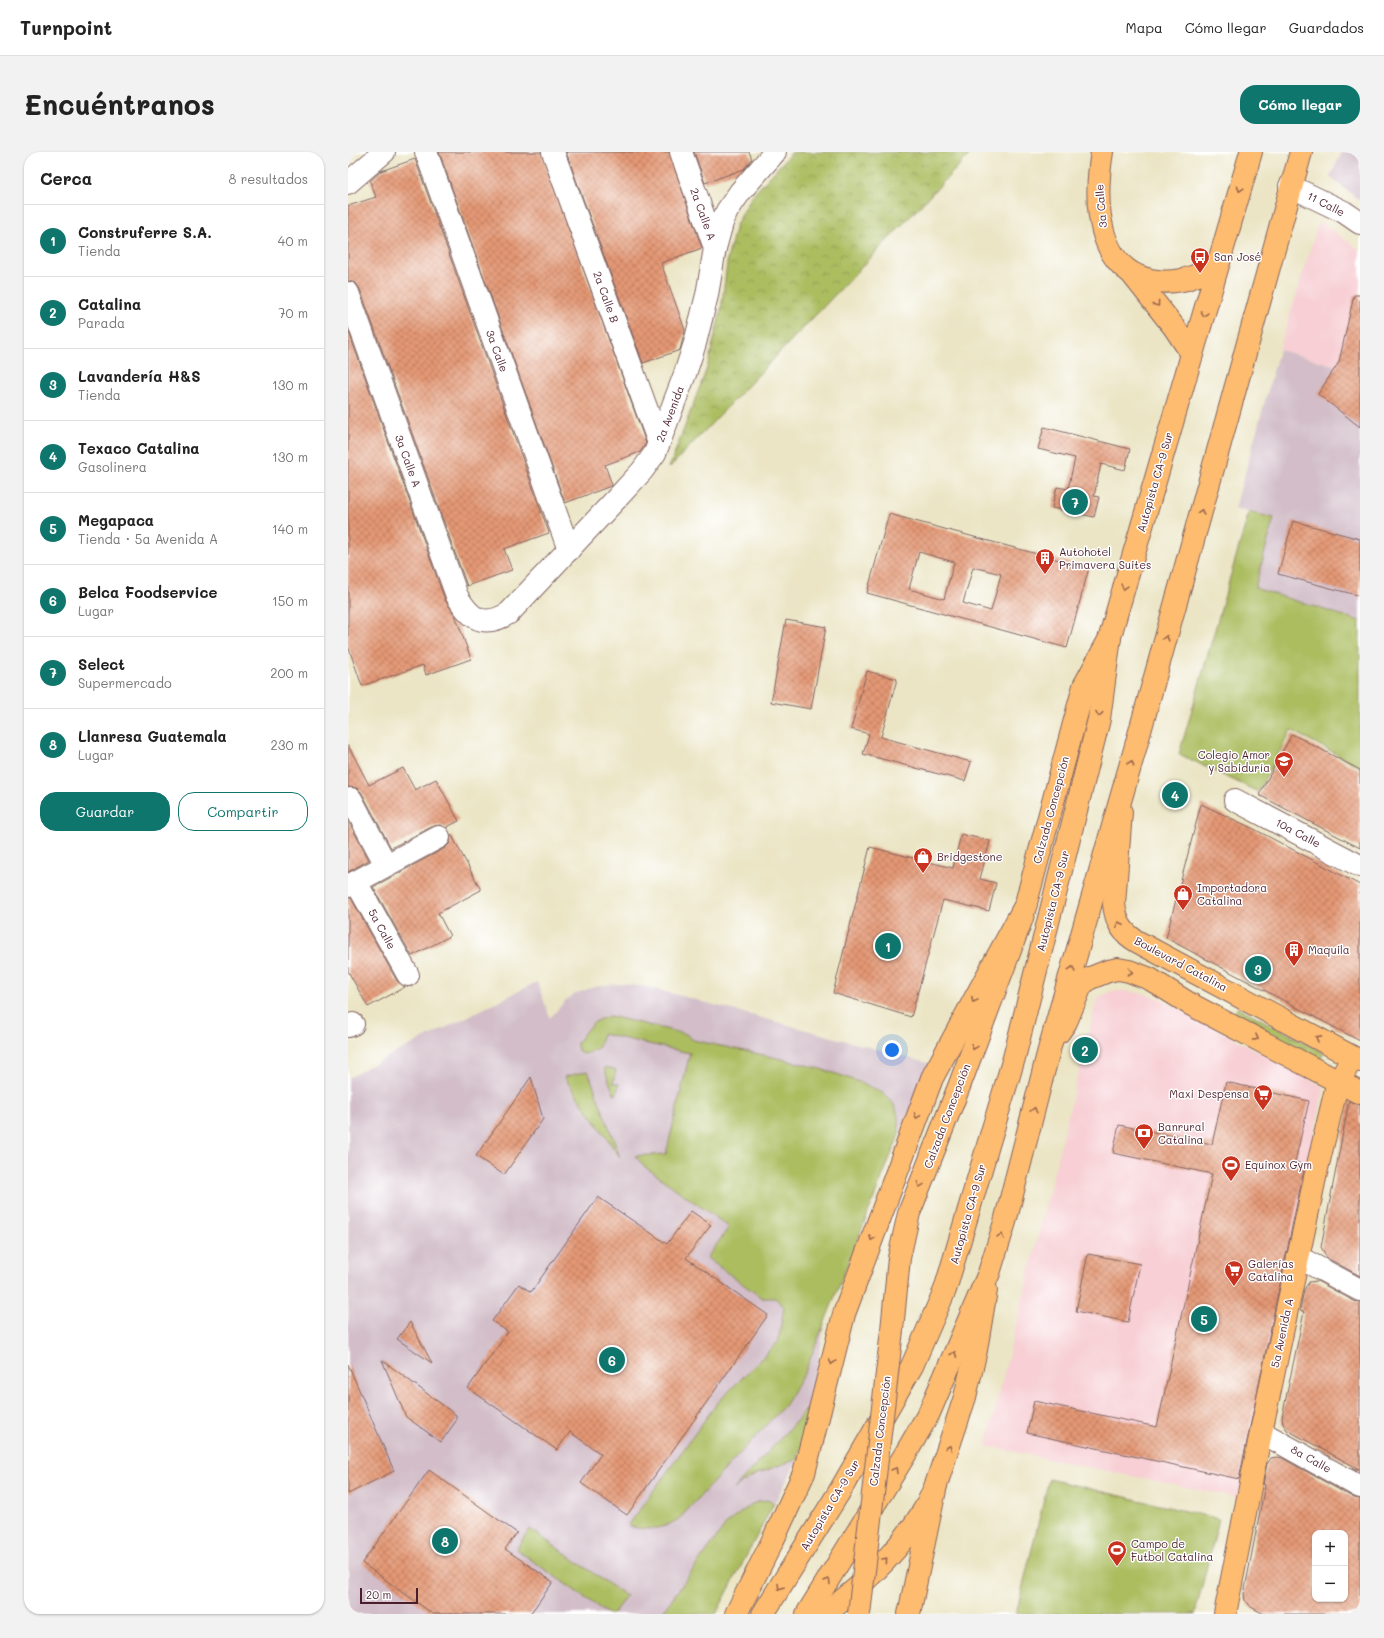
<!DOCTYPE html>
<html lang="es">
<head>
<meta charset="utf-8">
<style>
  body { margin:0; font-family:Mali,sans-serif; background:#f2f2f2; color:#222 }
  .controls { position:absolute; right:12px; bottom:12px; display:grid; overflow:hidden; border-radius:8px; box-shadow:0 1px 3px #0004 }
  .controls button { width:36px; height:36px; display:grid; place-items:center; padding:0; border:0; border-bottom:1px solid #e0e0e0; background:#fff; color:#222; font:20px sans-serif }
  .scale { position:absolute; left:12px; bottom:10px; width:58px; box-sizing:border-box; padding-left:4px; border:2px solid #4a1f2b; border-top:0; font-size:11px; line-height:14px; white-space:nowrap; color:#4a1f2b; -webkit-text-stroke:3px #fff; paint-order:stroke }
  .you { position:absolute; left:544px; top:898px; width:14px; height:14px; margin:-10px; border:3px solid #fff; border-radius:50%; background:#1a73e8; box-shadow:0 0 0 6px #1a73e833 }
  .badge { display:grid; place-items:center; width:26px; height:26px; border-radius:50%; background:#0f766e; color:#fff; font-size:13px; font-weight:700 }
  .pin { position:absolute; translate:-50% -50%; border:2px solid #fff; box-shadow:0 1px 4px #0006 }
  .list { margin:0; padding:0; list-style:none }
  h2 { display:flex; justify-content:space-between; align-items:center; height:52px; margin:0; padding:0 16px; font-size:17px }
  h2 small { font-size:13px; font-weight:400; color:#767676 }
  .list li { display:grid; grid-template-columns:26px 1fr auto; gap:12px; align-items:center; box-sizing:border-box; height:72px; padding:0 16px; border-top:1px solid #e0e0e0 }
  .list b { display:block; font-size:15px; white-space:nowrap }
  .list p { margin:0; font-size:13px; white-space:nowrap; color:#767676 }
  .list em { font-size:13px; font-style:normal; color:#767676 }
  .actions { display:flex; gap:8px; padding:12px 16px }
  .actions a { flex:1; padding:9px 0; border:1px solid #0f766e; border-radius:16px; text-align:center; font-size:14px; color:#0f766e }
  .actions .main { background:#0f766e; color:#fff }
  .map { position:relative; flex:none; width:1012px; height:1462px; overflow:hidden; border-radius:16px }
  header { display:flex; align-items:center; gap:24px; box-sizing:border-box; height:56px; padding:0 20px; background:#fff; border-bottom:1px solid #e0e0e0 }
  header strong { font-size:19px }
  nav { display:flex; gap:22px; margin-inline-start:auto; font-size:14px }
  .intro { display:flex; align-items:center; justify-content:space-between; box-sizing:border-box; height:96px; padding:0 24px }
  h1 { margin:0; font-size:28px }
  .button { padding:10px 18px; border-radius:16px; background:#0f766e; color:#fff; font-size:14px; font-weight:700 }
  main { display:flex; gap:24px; padding:0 24px }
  aside { flex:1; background:#fff; border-radius:16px; box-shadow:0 1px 3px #0004 }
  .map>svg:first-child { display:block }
  .built { fill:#f7cfd4 }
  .industrial { fill:#d2bdc8 }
  .green { fill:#acbd61; stroke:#7b6e46 }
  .park { fill:url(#park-crowns); stroke:#7b6e46 }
  .building { fill:url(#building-cross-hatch); fill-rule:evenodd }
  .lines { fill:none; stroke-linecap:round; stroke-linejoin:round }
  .minor-casing { stroke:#826461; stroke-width:24 }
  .major-casing { stroke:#826461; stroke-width:24 }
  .highway-casing { stroke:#826461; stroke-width:24 }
  .minor { stroke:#fff; stroke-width:22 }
  .major { stroke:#febc70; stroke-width:22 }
  .highway { stroke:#febc70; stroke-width:22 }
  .major-bridge-casing { stroke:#826461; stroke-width:24; stroke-linecap:butt }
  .major-bridge { stroke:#febc70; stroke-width:22 }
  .oneway { stroke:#9b664a }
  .labels { text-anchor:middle; stroke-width:3; stroke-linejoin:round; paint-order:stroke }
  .street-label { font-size:11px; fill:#4a1f2b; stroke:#fff }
  .poi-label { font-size:11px; fill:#4a1f2b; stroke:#fff; text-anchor:start }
</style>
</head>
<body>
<header>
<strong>Turnpoint</strong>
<nav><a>Mapa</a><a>Cómo llegar</a><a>Guardados</a></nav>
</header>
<div class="intro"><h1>Encuéntranos</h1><a class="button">Cómo llegar</a></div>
<main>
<aside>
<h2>Cerca<small>8 resultados</small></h2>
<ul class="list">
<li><span class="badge">1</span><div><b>Construferre S.A.</b><p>Tienda</p></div><em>40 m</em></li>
<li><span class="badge">2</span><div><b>Catalina</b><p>Parada</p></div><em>70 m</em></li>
<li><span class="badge">3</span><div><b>Lavandería H&amp;S</b><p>Tienda</p></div><em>130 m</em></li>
<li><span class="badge">4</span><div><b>Texaco Catalina</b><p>Gasolinera</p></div><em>130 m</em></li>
<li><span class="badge">5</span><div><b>Megapaca</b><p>Tienda · 5a Avenida A</p></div><em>140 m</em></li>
<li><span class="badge">6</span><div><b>Belca Foodservice</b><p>Lugar</p></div><em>150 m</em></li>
<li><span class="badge">7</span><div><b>Select</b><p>Supermercado</p></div><em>200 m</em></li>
<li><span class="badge">8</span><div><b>Llanresa Guatemala</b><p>Lugar</p></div><em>230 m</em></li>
</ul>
<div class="actions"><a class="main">Guardar</a><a>Compartir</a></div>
</aside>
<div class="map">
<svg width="1012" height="1462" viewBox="0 0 1012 1462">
  <defs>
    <pattern id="park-crowns" width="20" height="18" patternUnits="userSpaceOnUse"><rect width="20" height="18" fill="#acbd61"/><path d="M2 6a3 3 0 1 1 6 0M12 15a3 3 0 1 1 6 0" fill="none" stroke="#8e9950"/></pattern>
    <pattern id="building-cross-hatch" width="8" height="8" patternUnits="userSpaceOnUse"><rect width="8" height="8" fill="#e49874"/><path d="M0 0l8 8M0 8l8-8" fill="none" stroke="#bb7b5f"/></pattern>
  </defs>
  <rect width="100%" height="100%" fill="#fff"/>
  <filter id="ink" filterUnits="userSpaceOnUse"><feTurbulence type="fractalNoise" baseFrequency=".025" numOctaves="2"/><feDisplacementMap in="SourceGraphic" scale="8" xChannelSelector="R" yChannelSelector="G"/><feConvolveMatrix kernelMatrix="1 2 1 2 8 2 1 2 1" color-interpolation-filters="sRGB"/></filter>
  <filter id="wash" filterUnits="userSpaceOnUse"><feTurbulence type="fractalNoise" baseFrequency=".012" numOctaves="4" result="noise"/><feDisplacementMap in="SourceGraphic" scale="16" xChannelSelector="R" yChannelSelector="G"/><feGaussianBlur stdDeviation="0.9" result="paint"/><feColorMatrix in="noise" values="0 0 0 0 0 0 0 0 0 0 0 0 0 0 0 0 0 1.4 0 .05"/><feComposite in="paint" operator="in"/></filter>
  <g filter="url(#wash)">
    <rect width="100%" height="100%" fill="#ebe5c5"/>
    <g class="built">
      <path d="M971,69L1012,98V275L970,242L987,214L931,198Z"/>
      <path d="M764,839H779L796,842L813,847L976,935L890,1346L638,1294L749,846Z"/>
    </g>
    <g class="industrial">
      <path d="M994,0H1012V49L982,25Z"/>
      <path d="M931,198L988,214L970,242L1012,275V469L906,436L926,366L887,357Z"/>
      <path d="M189,830L202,866L218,848L229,841L243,836L257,833L276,832L300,835L583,912L551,983L477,1167L463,1253L450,1307L368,1462H0V926L31,909Z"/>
    </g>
    <g class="green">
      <path d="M901,360L926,366L907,436L1012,469V615L943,578L910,640L831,602Z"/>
      <path d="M262,864L338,882L345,888C398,900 461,910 511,930C520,934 531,937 538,944C551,954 551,968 551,983L457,1220L436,1254L331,1367C312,1378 301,1379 280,1374L369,1251L430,1190L436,1155L427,1146H414L359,1106L381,1075L297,1015L287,1004L318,1002L342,901L255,882L251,895C243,900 229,909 229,891C239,877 244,868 262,864Z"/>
      <path d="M257,915L268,918L265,931L271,932L268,943L266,942L256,916Z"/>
      <path d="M240,919L272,1005L216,925Z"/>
      <path d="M463,1253L450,1307C428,1315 404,1321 386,1337Z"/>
      <path d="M701,1327L871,1367L847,1462H668Z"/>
      <path d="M419,1348L426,1351L368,1462H313L379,1371L404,1352L412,1349Z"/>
      <path d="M182,1377L278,1444L265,1462H260L168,1397Z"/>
    </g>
    <g class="park">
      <path d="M444,0H624L321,316L359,216L373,158L380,104L388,73L404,44Z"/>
      <path d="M890,855L976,901L970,911L884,865Z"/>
    </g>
    <g id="blocks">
      <g class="building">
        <path d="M91,0H193L298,291L292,300L257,313L264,333L263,334L217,351Z"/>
        <path d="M218,0H321L354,96L313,111L337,178L332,198L295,211Z"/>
        <path d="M346,0H401L404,7L396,17L357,31Z"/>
        <path d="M67,7L201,381L156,397L164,418L119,434L12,137L8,131L0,129V54L28,45L22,29L33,19Z"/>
        <path d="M1006,143H1012V275L970,242L991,210Z"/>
        <path d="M0,178L97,448L107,463L123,507L78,523L75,513L14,534L0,494Z"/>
        <path d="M696,275L782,297L777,318L753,312L746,344L751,345L746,365L704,356L709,335L720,337L727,306L690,297Z"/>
        <path d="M541,362L741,416L719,496L519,441ZM571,400L606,410L596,447L561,437ZM625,415L653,422L643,459L615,451Z"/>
        <path d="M945,369L1012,387V444L930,422Z"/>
        <path d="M438,468L478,475L463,557L423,550Z"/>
        <path d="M519,519L549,527L533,585L623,610L617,629L515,602L521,582L503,577Z"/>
        <path d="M944,582L1012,618V696L911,643Z"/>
        <path d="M0,593L21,633L55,616L67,638L88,627L111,669L99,675L100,677L92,673L85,674L43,696L14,641L9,636L0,635Z"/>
        <path d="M853,652L906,677L1012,733V889L818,786Z"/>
        <path d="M0,668L21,708L0,720Z"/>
        <path d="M103,682L133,738L90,761L102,784L64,804L25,735L97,696L102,691Z"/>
        <path d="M613,682L642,689L632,727L648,731L641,759L595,748L563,865L485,841L522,695L605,716Z"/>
        <path d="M0,746H3L49,829L57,835L20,855L0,819Z"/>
        <path d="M183,925L195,967L156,1023L128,1004Z"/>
        <path d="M878,930L961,949L947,1010L957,1013L891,1327L679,1281L686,1249L809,1275L864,1022L765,1001L771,973L864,992Z"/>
        <path d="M1001,949L1012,953V1124L979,1106L973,1095Z"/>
        <path d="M250,1045L319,1092L343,1059L363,1073L338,1106L420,1163L279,1363L233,1331L253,1302L222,1280L209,1298L120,1236L160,1180L144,1169L171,1132L183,1140Z"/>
        <path d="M740,1102L792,1112L780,1170L728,1159Z"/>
        <path d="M969,1129L1006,1149L1012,1150V1321L1004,1316L1011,1317L939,1278L935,1272L934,1265L956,1160L952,1159L956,1138L961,1130Z"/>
        <path d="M62,1170L84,1211L49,1187Z"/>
        <path d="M34,1208L108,1263V1269L93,1290L58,1265Z"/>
        <path d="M0,1212L46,1319L0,1342Z"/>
        <path d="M929,1305L934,1306L1006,1346L1012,1347V1462H916L901,1454L897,1448L896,1442L917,1333L915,1332L919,1312L923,1306ZM967,1381H997V1447H967Z"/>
        <path d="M81,1318L169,1381L157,1397L205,1430L182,1462H85L14,1411Z"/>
      </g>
    </g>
  </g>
  <g filter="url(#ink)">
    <use href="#blocks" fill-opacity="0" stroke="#826461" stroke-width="1"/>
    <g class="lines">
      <defs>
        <g id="minor">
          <path d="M78,0L221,398"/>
          <path d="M205,0L311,291"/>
          <path d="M333,0L367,96"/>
          <path d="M0,31L36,0"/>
          <path d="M942,34L996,60L1012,71"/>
          <path d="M0,141L109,444C123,468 136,476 161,461L271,344L294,319L307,301L337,222L347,191L359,143L367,96L374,71L379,59L392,40L427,0"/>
          <path d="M3,647L38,713"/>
          <path d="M887,648L1012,714"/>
          <path d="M8,730L60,823"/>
          <path d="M0,734L91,685"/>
          <path d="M0,874L5,872"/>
          <path d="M950,1105L1012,1138"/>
          <path d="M913,1280L1012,1335"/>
        </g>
        <g id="major">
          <path d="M754,0C746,48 747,122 809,129C833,132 853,124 871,110"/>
          <path d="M784,122L826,175L844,202"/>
          <path d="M773,660L766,752C768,770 774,781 790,790L1012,909"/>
          <path d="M711,880L718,870L733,834L740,827L760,819L770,817L781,819L802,827L842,852L1012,941"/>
          <path d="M544,1178L551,1106L561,1061L612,932L674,766L736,534L762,486"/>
          <path d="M561,1462L588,1333L617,1245L628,1198L638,1138"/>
          <path d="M877,1462L913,1280L968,1021L988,937L1004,905"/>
        </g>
        <g id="highway">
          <path d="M388,1462L425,1388L456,1321L496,1162L584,926L678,752"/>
          <path d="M415,1462L490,1342L564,1214L597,1138L666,906L751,567L762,485L766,470L903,0"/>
          <path d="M459,1462L558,1301L581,1261L641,1121L657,1070L702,894L787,597L953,0"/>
          <path d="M477,1462C514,1434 552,1398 576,1358C581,1350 584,1341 588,1333"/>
        </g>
      </defs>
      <use href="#minor" class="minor-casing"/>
      <use href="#major" class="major-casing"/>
      <use href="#highway" class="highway-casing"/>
      <use href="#minor" class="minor"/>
      <use href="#major" class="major"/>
      <use href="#highway" class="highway"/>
      <defs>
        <path id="major-bridge" d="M511,1462L544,1178"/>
      </defs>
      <use href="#major-bridge" class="major-bridge-casing"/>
      <use href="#major-bridge" class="major-bridge"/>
    </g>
    <defs><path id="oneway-chevron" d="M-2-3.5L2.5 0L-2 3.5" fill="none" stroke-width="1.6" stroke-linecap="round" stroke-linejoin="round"/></defs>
    <g class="oneway">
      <use href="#oneway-chevron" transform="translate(892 37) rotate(107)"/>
      <use href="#oneway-chevron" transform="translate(809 152) rotate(53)"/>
      <use href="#oneway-chevron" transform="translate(856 162) rotate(106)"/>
      <use href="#oneway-chevron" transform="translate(853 360) rotate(-74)"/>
      <use href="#oneway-chevron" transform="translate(776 435) rotate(106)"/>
      <use href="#oneway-chevron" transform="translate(818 486) rotate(-75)"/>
      <use href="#oneway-chevron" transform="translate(751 562) rotate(99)"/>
      <use href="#oneway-chevron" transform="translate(783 611) rotate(-74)"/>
      <use href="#oneway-chevron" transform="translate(771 772) rotate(-115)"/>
      <use href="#oneway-chevron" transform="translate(724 817) rotate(-74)"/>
      <use href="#oneway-chevron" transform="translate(782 820) rotate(14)"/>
      <use href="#oneway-chevron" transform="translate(626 848) rotate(118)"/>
      <use href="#oneway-chevron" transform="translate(908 886) rotate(28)"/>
      <use href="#oneway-chevron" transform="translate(970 886) rotate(-151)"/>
      <use href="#oneway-chevron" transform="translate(626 895) rotate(110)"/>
      <use href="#oneway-chevron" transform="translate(686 958) rotate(-76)"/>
      <use href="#oneway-chevron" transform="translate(569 964) rotate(110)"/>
      <use href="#oneway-chevron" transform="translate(572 1033) rotate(111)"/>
      <use href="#oneway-chevron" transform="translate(653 1084) rotate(-72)"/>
      <use href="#oneway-chevron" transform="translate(524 1086) rotate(111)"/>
      <use href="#oneway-chevron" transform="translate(606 1202) rotate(-68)"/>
      <use href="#oneway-chevron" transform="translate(484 1210) rotate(104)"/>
      <use href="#oneway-chevron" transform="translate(601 1296) rotate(-71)"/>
      <use href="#oneway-chevron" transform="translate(547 1318) rotate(-59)"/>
      <use href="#oneway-chevron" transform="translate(537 1408) rotate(-49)"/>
      <use href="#oneway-chevron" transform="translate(480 1429) rotate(-59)"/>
      <use href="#oneway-chevron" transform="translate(432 1435) rotate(122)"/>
    </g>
  </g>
  <defs>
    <symbol id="bus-pin" viewBox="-11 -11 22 30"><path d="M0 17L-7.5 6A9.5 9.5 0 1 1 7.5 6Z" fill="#c8321e" stroke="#fff"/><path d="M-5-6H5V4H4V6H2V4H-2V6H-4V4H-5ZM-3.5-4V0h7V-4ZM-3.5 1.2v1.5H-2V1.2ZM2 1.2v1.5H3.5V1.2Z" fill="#fff"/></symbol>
    <symbol id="building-pin" viewBox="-11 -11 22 30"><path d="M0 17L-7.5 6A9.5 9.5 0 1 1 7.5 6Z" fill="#c8321e" stroke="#fff"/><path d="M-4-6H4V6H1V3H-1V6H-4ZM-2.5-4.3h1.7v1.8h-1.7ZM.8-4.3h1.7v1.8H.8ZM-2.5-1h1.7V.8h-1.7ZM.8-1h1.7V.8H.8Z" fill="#fff"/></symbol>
    <symbol id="school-pin" viewBox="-11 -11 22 30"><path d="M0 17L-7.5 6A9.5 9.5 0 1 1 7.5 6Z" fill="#c8321e" stroke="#fff"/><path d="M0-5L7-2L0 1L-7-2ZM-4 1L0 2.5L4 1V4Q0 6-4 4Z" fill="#fff"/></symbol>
    <symbol id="shop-pin" viewBox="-11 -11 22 30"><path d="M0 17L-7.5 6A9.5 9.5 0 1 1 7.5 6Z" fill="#c8321e" stroke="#fff"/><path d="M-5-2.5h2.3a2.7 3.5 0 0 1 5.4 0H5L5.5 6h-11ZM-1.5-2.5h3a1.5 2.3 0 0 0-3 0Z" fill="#fff"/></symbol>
    <symbol id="supermarket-pin" viewBox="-11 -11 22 30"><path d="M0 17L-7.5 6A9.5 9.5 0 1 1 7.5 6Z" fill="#c8321e" stroke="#fff"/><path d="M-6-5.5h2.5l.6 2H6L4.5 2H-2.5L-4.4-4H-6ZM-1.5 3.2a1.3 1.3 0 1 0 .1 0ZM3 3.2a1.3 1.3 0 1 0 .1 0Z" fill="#fff"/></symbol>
    <symbol id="bank-pin" viewBox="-11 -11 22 30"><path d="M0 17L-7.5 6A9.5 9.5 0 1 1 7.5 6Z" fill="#c8321e" stroke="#fff"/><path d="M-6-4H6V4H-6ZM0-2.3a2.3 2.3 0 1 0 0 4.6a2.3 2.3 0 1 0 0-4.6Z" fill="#fff"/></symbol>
    <symbol id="stadium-pin" viewBox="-11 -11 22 30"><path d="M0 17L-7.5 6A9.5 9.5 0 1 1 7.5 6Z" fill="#c8321e" stroke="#fff"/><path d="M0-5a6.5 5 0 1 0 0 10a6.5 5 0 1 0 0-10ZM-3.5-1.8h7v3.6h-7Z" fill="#fff"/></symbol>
  </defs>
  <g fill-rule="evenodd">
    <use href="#bus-pin" x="841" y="94" width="22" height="30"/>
    <use href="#building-pin" x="686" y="395" width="22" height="30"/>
    <use href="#school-pin" x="925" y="598" width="22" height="30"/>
    <use href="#shop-pin" x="564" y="694" width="22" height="30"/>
    <use href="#shop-pin" x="824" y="731" width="22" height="30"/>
    <use href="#building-pin" x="935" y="787" width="22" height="30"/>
    <use href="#supermarket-pin" x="904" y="931" width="22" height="30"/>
    <use href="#bank-pin" x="785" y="970" width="22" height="30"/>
    <use href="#stadium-pin" x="872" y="1002" width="22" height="30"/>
    <use href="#supermarket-pin" x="875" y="1107" width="22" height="30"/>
    <use href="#stadium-pin" x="758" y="1387" width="22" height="30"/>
  </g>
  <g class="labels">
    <g class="street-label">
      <text transform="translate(978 52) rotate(27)" y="4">11 Calle</text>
      <text transform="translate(753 54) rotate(-95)" y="4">3a Calle</text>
      <text transform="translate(355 62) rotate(70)" y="4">2a Calle A</text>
      <text transform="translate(258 145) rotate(70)" y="4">2a Calle B</text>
      <text transform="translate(149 199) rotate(70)" y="4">3a Calle</text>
      <text transform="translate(322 262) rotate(-69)" y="4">2a Avenida</text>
      <text transform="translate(60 309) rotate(70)" y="4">3a Calle A</text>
      <text transform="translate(807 330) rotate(-74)" y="4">Autopista CA-9 Sur</text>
      <text transform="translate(703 658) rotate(-75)" y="4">Calzada Concepción</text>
      <text transform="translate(950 681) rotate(28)" y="4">10a Calle</text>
      <text transform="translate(705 749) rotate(-76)" y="4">Autopista CA-9 Sur</text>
      <text transform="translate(34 777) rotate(61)" y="4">5a Calle</text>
      <text transform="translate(833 812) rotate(28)" y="4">Boulevard Catalina</text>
      <text transform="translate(599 964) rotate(-69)" y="4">Calzada Concepción</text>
      <text transform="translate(620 1062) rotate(-74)" y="4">Autopista CA-9 Sur</text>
      <text transform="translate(934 1181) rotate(-78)" y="4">5a Avenida A</text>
      <text transform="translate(532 1279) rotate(-83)" y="4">Calzada Concepción</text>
      <text transform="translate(963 1307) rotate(29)" y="4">8a Calle</text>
      <text transform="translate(482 1353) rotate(-59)" y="4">Autopista CA-9 Sur</text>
    </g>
    <g class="poi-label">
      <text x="866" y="109">San José</text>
      <text x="711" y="404">Autohotel<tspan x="711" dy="13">Primavera Suites</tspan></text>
      <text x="922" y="607" text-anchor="end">Colegio Amor<tspan x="922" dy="13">y Sabiduría</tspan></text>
      <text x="589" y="709">Bridgestone</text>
      <text x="849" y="740">Importadora<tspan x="849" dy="13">Catalina</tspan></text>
      <text x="960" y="802">Maquila</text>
      <text x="901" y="946" text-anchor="end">Maxi Despensa</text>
      <text x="810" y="979">Banrural<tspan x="810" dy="13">Catalina</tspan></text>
      <text x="897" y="1017">Equinox Gym</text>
      <text x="900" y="1116">Galerías<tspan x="900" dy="13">Catalina</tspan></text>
      <text x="783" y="1396">Campo de<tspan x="783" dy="13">Futbol Catalina</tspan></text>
    </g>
  </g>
</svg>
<div class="controls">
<button>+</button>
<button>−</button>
</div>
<div class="scale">20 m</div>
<div class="you"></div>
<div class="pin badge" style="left:540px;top:794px">1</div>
<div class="pin badge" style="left:737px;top:898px">2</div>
<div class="pin badge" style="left:910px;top:817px">3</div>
<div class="pin badge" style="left:827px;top:643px">4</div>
<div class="pin badge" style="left:856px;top:1167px">5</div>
<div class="pin badge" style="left:264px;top:1208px">6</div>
<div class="pin badge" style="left:727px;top:350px">7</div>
<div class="pin badge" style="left:97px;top:1389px">8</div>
</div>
</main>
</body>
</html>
